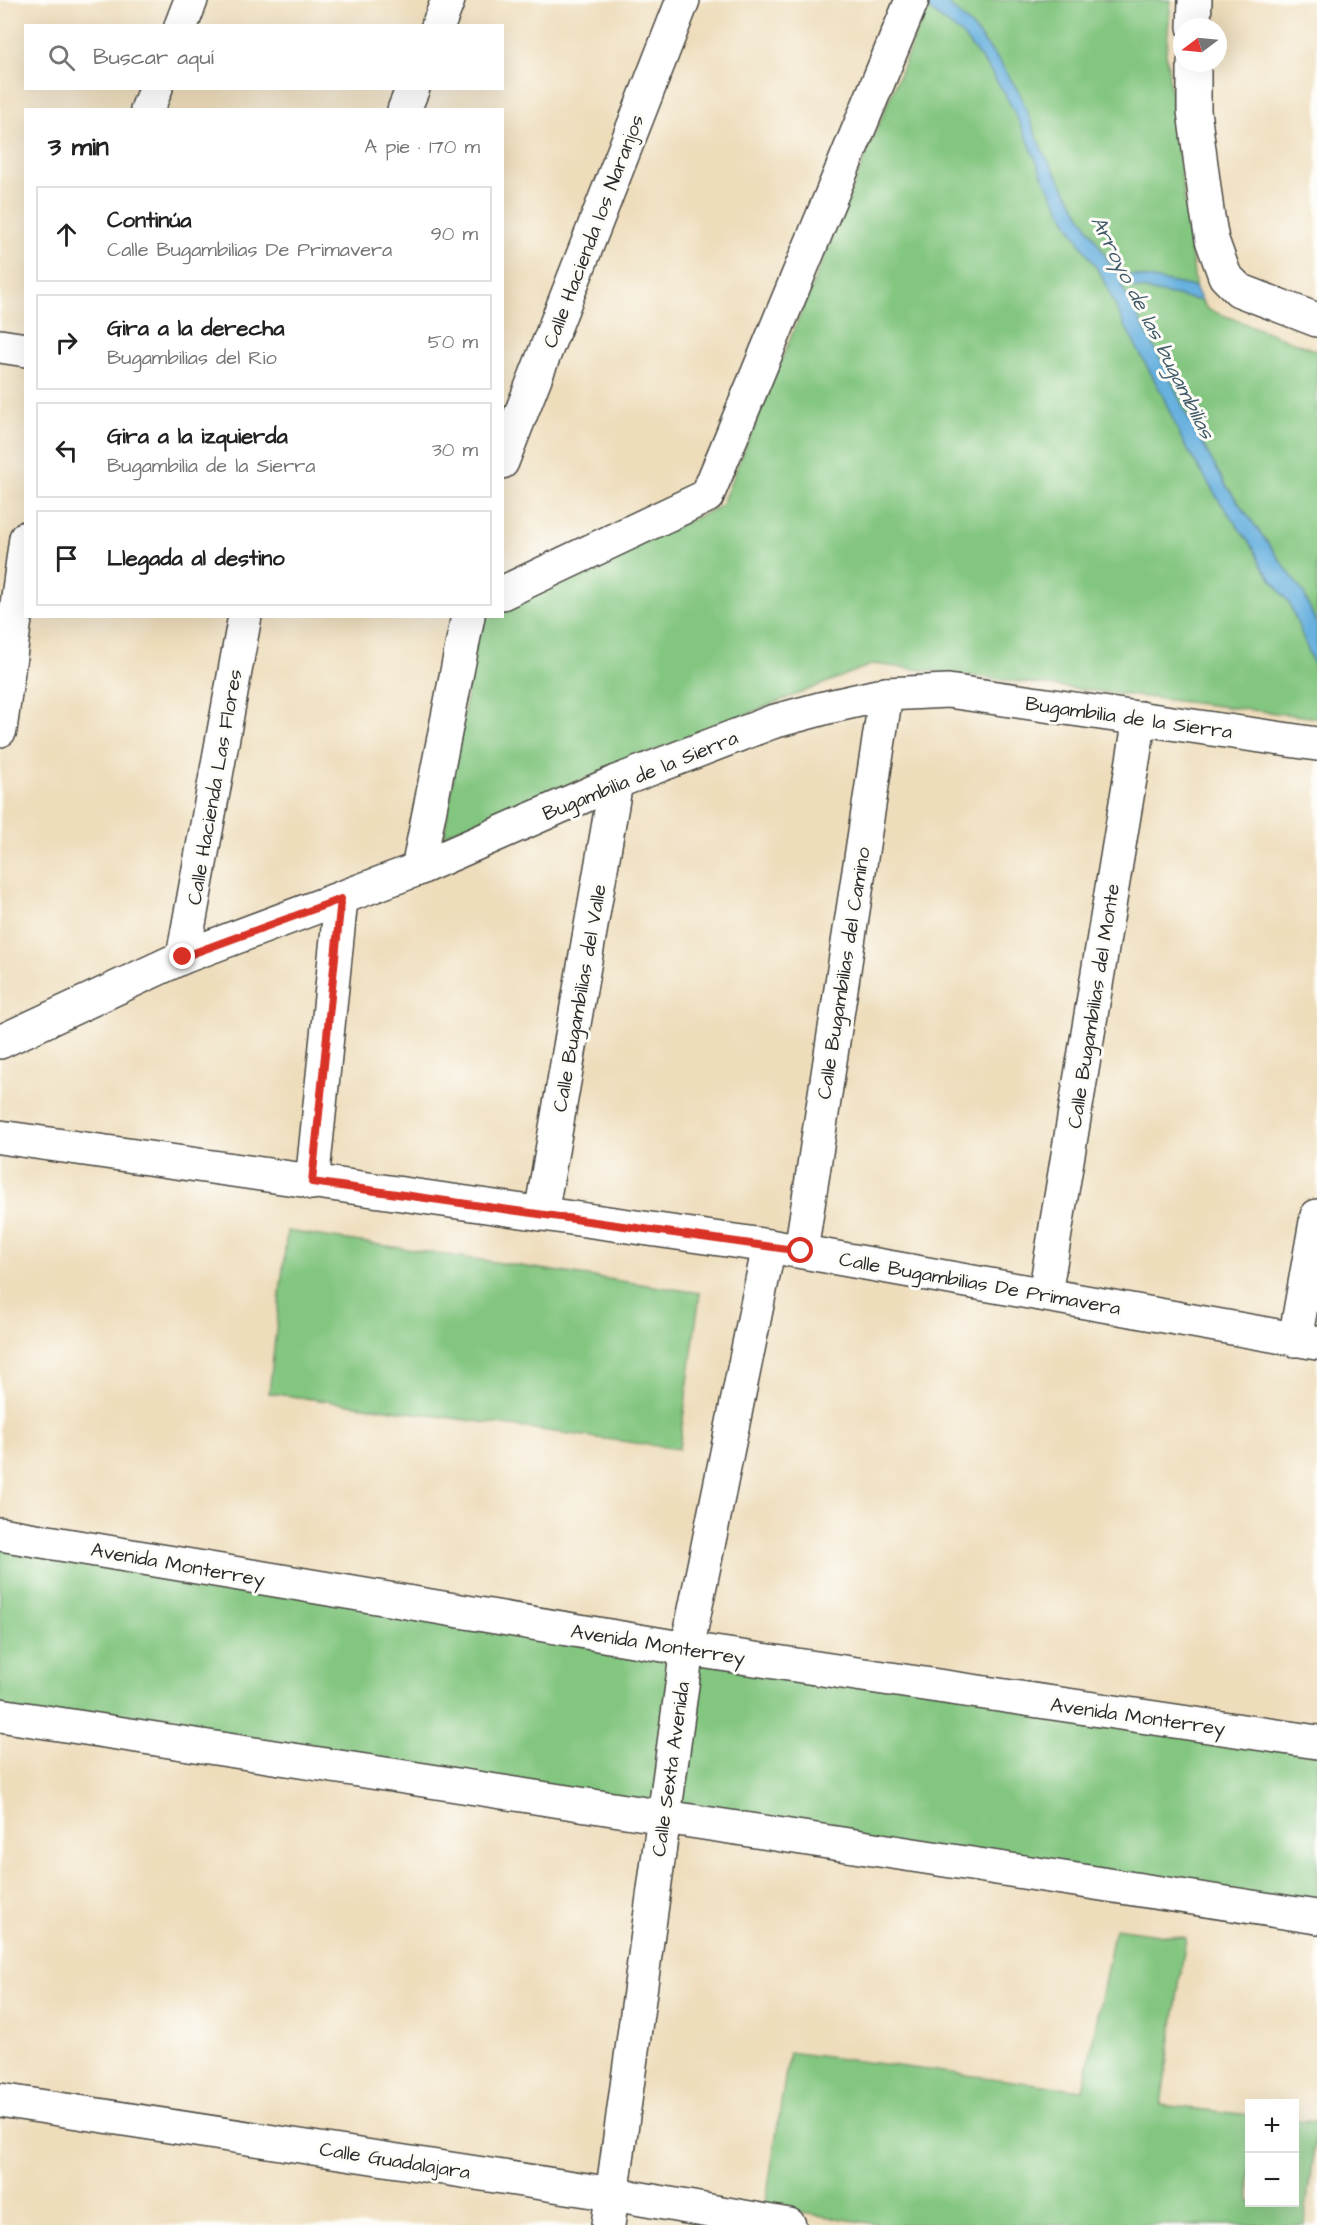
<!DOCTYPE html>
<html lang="es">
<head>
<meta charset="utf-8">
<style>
  body { margin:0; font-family:"Architects Daughter",sans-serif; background:#f6f6f6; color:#222 }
  .controls { position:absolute; right:18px; bottom:18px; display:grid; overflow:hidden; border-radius:0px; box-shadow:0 6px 24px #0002 }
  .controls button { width:54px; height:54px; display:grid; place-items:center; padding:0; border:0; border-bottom:2px solid #e0e0e0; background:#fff; color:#222; font:30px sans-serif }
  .compass { position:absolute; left:1173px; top:18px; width:54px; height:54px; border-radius:50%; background:#fff; box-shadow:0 6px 24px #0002; rotate:254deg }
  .stop { position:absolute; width:18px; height:18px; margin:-14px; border:4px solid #d93025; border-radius:50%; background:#fff }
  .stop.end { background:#d93025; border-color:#fff; box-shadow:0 2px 6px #0008 }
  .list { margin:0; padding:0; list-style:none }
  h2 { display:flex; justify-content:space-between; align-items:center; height:78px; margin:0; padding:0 24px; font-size:26px }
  h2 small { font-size:20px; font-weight:400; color:#767676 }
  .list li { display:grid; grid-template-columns:39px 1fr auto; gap:18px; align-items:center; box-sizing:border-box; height:96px; margin:0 12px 12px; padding:0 12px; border:2px solid #e0e0e0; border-radius:0px }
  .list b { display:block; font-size:22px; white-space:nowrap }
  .list p { margin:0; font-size:20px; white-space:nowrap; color:#767676 }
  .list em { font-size:20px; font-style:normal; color:#767676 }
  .icon { flex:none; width:33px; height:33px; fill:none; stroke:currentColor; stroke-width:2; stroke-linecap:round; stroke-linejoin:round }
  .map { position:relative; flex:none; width:1317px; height:2225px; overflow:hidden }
  .search { position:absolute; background:#fff; box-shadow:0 6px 24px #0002; left:24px; top:24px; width:480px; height:66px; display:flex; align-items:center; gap:15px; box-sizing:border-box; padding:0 21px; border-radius:0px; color:#767676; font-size:22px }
  .panel { position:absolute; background:#fff; box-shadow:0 6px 24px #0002; left:24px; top:108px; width:480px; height:510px; border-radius:0px }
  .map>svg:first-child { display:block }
  .green { fill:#83c680; stroke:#577856; stroke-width:1.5 }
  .water { fill:#67b1df; stroke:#496e85; stroke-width:1.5 }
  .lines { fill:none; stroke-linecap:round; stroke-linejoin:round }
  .minor-casing { stroke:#484641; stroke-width:36 }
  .minor { stroke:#fff; stroke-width:33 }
  .route { stroke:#d93025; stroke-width:8 }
  .labels { text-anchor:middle; stroke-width:6; stroke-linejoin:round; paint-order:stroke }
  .street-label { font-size:20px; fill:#2b2b2b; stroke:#fdfcf7 }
  .water-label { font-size:21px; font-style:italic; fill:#405a6a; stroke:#fdfcf7 }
</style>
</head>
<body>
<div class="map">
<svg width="1317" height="2225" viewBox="0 0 1317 2225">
  <rect width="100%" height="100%" fill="#fdfcf7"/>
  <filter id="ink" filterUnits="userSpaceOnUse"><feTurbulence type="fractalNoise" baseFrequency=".0167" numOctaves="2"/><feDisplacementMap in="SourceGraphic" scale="12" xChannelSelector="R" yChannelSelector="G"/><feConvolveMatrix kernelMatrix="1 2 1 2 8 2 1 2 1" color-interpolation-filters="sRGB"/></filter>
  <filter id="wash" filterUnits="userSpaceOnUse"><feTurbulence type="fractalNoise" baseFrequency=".008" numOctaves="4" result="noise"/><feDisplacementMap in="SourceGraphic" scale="24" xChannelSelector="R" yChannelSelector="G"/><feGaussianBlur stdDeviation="1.35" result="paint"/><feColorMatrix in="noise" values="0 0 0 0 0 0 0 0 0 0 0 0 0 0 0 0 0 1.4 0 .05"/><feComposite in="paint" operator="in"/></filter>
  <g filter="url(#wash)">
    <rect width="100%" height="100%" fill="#edb"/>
    <g class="green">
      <path d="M927,0H1171L1166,53L1196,291L1207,309L1317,351V718L873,664L444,835L479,618L502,616L503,607L721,506L927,8Z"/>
      <path d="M287,1231L700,1293L679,1449L269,1393Z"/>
      <path d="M0,1534L1317,1734V1923L0,1715Z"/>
      <path d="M1115,1928L1186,1938L1161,2105L1249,2115L1250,2202H1294L1295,2120L1317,2122L1304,2225H882L765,2207L789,2052L1083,2090Z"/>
    </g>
    <path class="water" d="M927,0H944L974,29L1000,62L1020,94L1043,152L1115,272L1195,287L1202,301L1121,285L1168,373L1186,414L1225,484L1303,592L1317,625V673L1290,604L1261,565L1254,549L1218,499L1183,442L1162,394L1124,324L1101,275L1069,225L1042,175L1028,140L1005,94L987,66L961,34L927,8Z"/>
  </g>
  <g filter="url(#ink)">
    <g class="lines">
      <defs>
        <g id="minor">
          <path d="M181,26L191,0"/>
          <path d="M438,26L448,0"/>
          <path d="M1194,27L1195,0"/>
          <path d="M1194,63V111L1207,211L1212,240L1225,276L1239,290L1317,320"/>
          <path d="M147,110L156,88"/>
          <path d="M404,110L413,88"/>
          <path d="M0,346L26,350"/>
          <path d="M502,462L683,0"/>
          <path d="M502,593L707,496L912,0"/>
          <path d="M0,730L26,538"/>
          <path d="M418,869L468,616"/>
          <path d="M183,957L245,616"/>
          <path d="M0,1042L183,957L418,869L616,782L772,722L824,708L886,694L948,691L1317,744"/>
          <path d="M0,1137L769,1246L1317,1343"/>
          <path d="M312,1183L341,899"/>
          <path d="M541,1214L616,782"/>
          <path d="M801,1251L886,694"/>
          <path d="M1045,1294L1140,718"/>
          <path d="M1295,1340L1317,1216"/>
          <path d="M0,1534L687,1649L1317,1742"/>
          <path d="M0,1715L1317,1917"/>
          <path d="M0,2100L613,2194L789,2225"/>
          <path d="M608,2225L687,1649L769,1246"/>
        </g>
      </defs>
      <use href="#minor" class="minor-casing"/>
      <use href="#minor" class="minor"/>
    </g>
  </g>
  <g class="lines" filter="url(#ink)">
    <path class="route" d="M183,957L341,899L312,1182L801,1251"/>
  </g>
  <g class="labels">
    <g class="street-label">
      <text transform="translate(593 231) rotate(-69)" y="7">Calle Hacienda los Naranjos</text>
      <text transform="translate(1129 717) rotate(8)" y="7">Bugambilia de la Sierra</text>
      <text transform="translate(640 775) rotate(-22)" y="7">Bugambilia de la Sierra</text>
      <text transform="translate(214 787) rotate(-80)" y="7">Calle Hacienda Las Flores</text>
      <text transform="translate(843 973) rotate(-81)" y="7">Calle Bugambilias del Camino</text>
      <text transform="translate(579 998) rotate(-80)" y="7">Calle Bugambilias del Valle</text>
      <text transform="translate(1093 1006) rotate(-81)" y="7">Calle Bugambilias del Monte</text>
      <text transform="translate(980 1283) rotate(10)" y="7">Calle Bugambilias De Primavera</text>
      <text transform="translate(178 1564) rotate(10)" y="7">Avenida Monterrey</text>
      <text transform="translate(658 1644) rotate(9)" y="7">Avenida Monterrey</text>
      <text transform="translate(1138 1716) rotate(8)" y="7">Avenida Monterrey</text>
      <text transform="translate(670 1769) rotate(-82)" y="7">Calle Sexta Avenida</text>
      <text transform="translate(395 2160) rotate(9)" y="7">Calle Guadalajara</text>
    </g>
    <g class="water-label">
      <text transform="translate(1153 327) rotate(63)" y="7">Arroyo de las bugambilias</text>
    </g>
  </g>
</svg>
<div class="controls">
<button>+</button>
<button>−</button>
</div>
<svg class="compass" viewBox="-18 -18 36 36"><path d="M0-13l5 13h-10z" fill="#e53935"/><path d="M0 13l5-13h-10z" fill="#767676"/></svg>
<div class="stop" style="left:801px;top:1251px"></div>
<div class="stop end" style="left:183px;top:957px"></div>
<div class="search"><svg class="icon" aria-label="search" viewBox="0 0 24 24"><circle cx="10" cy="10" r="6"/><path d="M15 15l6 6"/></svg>Buscar aquí</div>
<section class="panel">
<h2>3 min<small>A pie · 170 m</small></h2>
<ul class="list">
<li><svg class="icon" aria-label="ahead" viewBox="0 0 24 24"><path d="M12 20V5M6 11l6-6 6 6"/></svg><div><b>Continúa</b><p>Calle Bugambilias De Primavera</p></div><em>90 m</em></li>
<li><svg class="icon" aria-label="right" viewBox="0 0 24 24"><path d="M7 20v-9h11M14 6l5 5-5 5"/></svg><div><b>Gira a la derecha</b><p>Bugambilias del Rio</p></div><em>50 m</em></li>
<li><svg class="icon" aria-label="left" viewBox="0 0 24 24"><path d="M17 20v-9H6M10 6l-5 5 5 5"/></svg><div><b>Gira a la izquierda</b><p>Bugambilia de la Sierra</p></div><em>30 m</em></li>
<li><svg class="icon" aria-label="arrive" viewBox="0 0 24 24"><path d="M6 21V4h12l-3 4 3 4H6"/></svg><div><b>Llegada al destino</b></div></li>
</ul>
</section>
</div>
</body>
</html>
